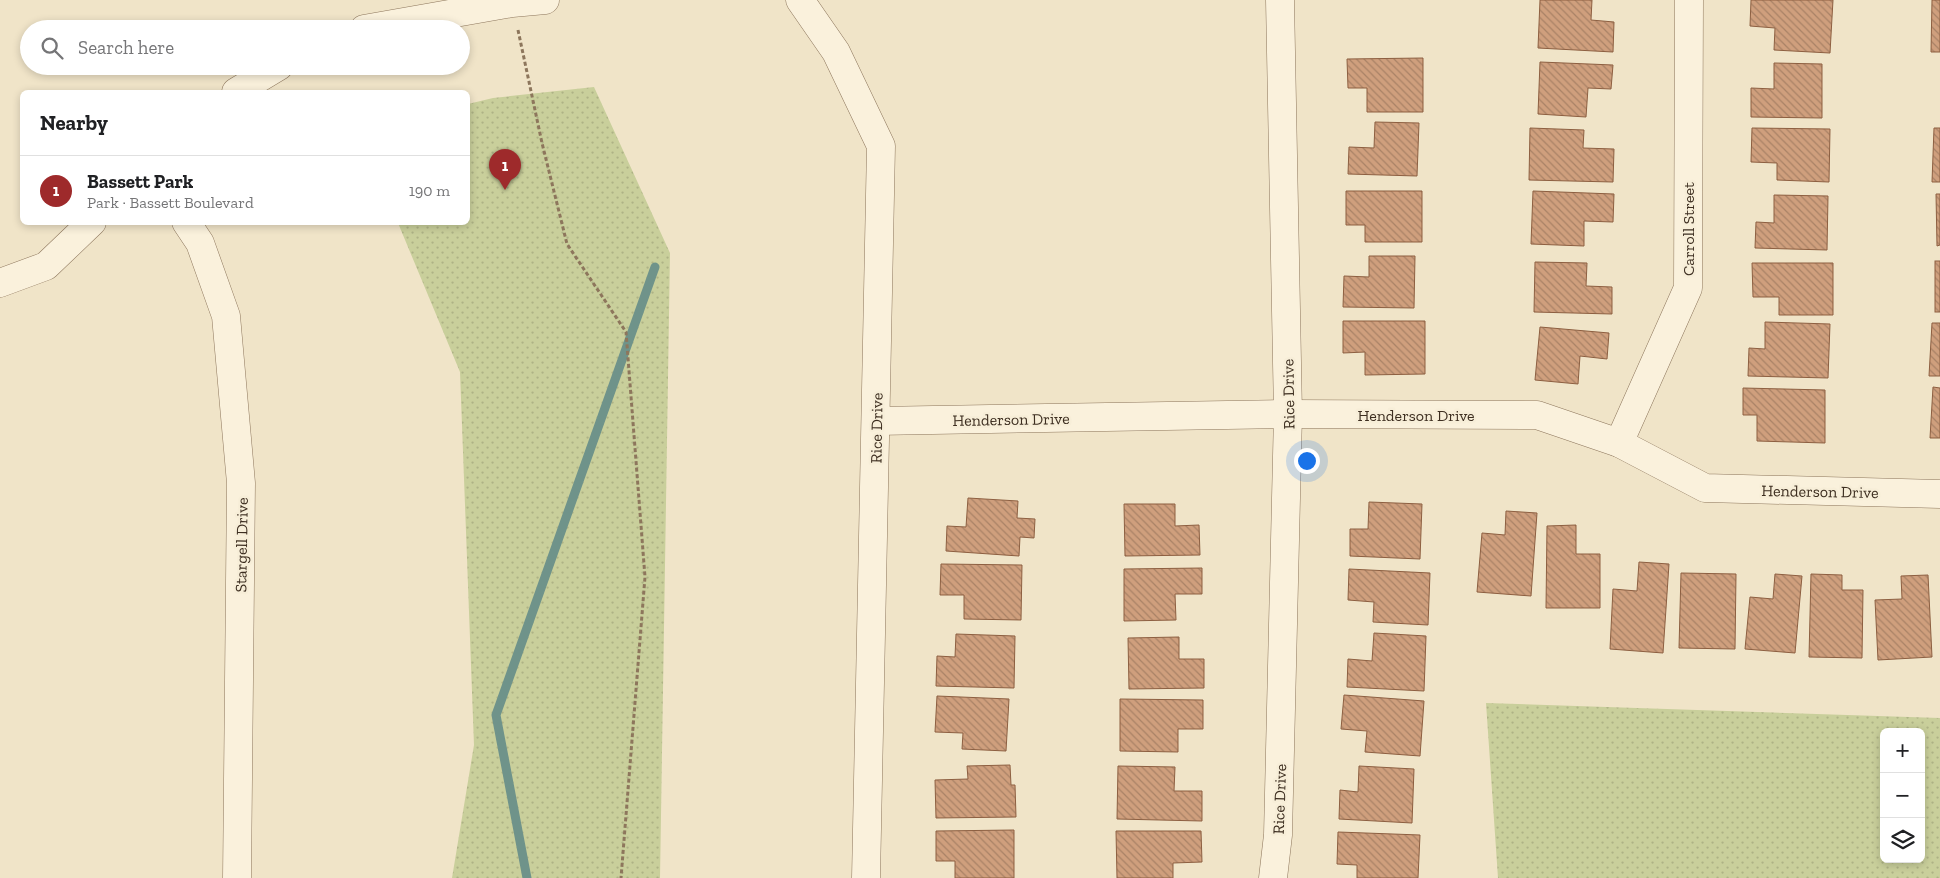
<!DOCTYPE html>
<html lang="en">
<head>
<meta charset="utf-8">
<style>
  body { margin:0; font-family:"Zilla Slab",serif; background:#f2f2f2; color:#202124 }
  .controls { position:absolute; right:15px; bottom:15px; display:grid; overflow:hidden; border-radius:8px; box-shadow:0 2px 8px #0003 }
  .controls button { width:45px; height:45px; display:grid; place-items:center; padding:0; border:0; border-bottom:1px solid #e0e0e0; background:#fff; color:#202124; font:25px sans-serif }
  .you { position:absolute; left:1306px; top:460px; width:18px; height:18px; margin:-12px; border:4px solid #fff; border-radius:50%; background:#1a73e8; box-shadow:0 0 0 8px #1a73e833 }
  .badge { display:grid; place-items:center; width:32px; height:32px; border-radius:50%; background:#9e2a2b; color:#fff; font-size:16px; font-weight:700 }
  .pin { position:absolute; translate:-50% -41px; filter:drop-shadow(0 1px 2px #0008) }
  .pin::after { content:''; position:absolute; top:26px; width:18px; height:15px; background:inherit; clip-path:polygon(0 0,100% 0,50% 100%) }
  .list { margin:0; padding:0; list-style:none }
  h2 { display:flex; justify-content:space-between; align-items:center; height:65px; margin:0; padding:0 20px; font-size:21px }
  h2 small { font-size:16px; font-weight:400; color:#757577 }
  .list li { display:grid; grid-template-columns:32px 1fr auto; gap:15px; align-items:center; box-sizing:border-box; height:70px; padding:0 20px; border-top:1px solid #e0e0e0 }
  .list b { display:block; font-size:19px; white-space:nowrap }
  .list p { margin:0; font-size:16px; white-space:nowrap; color:#757577 }
  .list em { font-size:16px; font-style:normal; color:#757577 }
  .icon { flex:none; width:28px; height:28px; fill:none; stroke:currentColor; stroke-width:2; stroke-linecap:round; stroke-linejoin:round }
  .map { position:relative; flex:none; width:1940px; height:878px; overflow:hidden }
  .search { position:absolute; background:#fff; box-shadow:0 2px 8px #0003; left:20px; top:20px; width:450px; height:55px; display:flex; align-items:center; gap:12px; box-sizing:border-box; padding:0 18px; border-radius:28px; color:#757577; font-size:19px }
  .panel { position:absolute; background:#fff; box-shadow:0 2px 8px #0003; left:20px; top:90px; width:450px; height:135px; border-radius:8px }
  .map>svg:first-child { display:block }
  .park { fill:url(#park-dots); fill-rule:evenodd }
  .lines { fill:none; stroke-linecap:round; stroke-linejoin:round }
  .stream { stroke:#6f938a; stroke-width:9 }
  .building { fill:url(#building-back-hatch); stroke:#8d5f41 }
  .street-casing { stroke:#8d765c; stroke-width:29 }
  .path { stroke:#8d765c; stroke-width:3; stroke-dasharray:4 2.5; stroke-linecap:butt }
  .street { stroke:#faf1dc; stroke-width:28 }
  .labels { text-anchor:middle; stroke-width:5; stroke-linejoin:round; paint-order:stroke }
  .street-label { font-size:16px; fill:#3d2e20; stroke:#f7eed8 }
</style>
</head>
<body>
<div class="map">
<svg width="1940" height="878" viewBox="0 0 1940 878">
  <defs>
    <pattern id="park-dots" width="8" height="8" patternUnits="userSpaceOnUse" patternTransform="scale(1.25)"><rect width="8" height="8" fill="#c9cf9b"/><path d="M2 2h.1M6 6h.1" fill="none" stroke="#aeb285" stroke-width="1.8" stroke-linecap="round"/></pattern>
    <pattern id="building-back-hatch" width="6" height="6" patternUnits="userSpaceOnUse" patternTransform="scale(1.25)"><rect width="6" height="6" fill="#cf9f7d"/><path d="M-1 5l2 2M0 0l6 6M5-1l2 2" fill="none" stroke="#a98266"/></pattern>
  </defs>
  <rect width="100%" height="100%" fill="#f0e4c8"/>
  <g class="park">
    <path d="M594,87L670,253L660,878H452L474,745L460,372L398,223L468,222V104L493,98Z"/>
    <path d="M1486,703L1940,718V878H1498ZM1884,732H1921V859H1884Z"/>
  </g>
  <g class="lines">
    <path class="stream" d="M527,878L496,715L655,267"/>
  </g>
  <g class="building">
    <path d="M1540,0H1592L1591,20L1614,22L1613,52L1538,48Z"/>
    <path d="M1751,0H1833L1830,53L1774,50L1775,28L1750,26Z"/>
    <path d="M1932,0H1940V52H1931Z"/>
    <path d="M1423,58V112H1367V88H1348L1347,59Z"/>
    <path d="M1540,62L1613,65L1611,89L1588,88L1586,117L1538,114Z"/>
    <path d="M1774,63L1822,64V118L1751,117V88L1774,89Z"/>
    <path d="M1375,122L1419,123L1417,176L1348,174L1349,147L1374,148Z"/>
    <path d="M1530,128L1584,130L1583,148L1614,149L1613,182L1529,180Z"/>
    <path d="M1752,128L1830,129L1829,182L1777,180V163L1751,162Z"/>
    <path d="M1934,128H1940V182H1932Z"/>
    <path d="M1346,191H1422V242H1365V225H1346Z"/>
    <path d="M1533,191L1614,194L1613,222L1584,221V246L1531,244Z"/>
    <path d="M1936,194H1940V245L1937,246Z"/>
    <path d="M1774,195L1828,196L1827,250L1755,248L1756,222L1774,223Z"/>
    <path d="M1369,256H1415L1414,308L1343,307L1344,276L1369,277Z"/>
    <rect x="1935" y="261" width="5" height="51"/>
    <path d="M1535,262L1587,263L1586,286L1612,287V314L1534,312Z"/>
    <path d="M1752,263H1833V315H1779V297H1753Z"/>
    <path d="M1343,321H1425V374L1365,375V352L1343,353Z"/>
    <path d="M1765,322L1830,324L1828,378L1748,376L1749,348L1765,349Z"/>
    <path d="M1932,323H1940V376H1929Z"/>
    <path d="M1540,327L1609,333L1607,359L1580,356L1578,384L1535,380Z"/>
    <path d="M1933,387L1940,388V438H1930Z"/>
    <path d="M1743,388L1825,390V443L1757,441V415H1743Z"/>
    <path d="M968,498L1018,501L1017,518L1035,519L1034,538L1020,537L1019,556L946,551L947,526L966,527Z"/>
    <path d="M1369,502L1422,504L1420,559L1350,556V529H1368Z"/>
    <path d="M1124,504H1175V526L1199,525L1200,555L1125,556Z"/>
    <path d="M1506,511L1537,513L1531,596L1477,592L1482,533L1505,535Z"/>
    <path d="M1576,525V554H1600V608H1546L1547,526Z"/>
    <path d="M1639,562L1669,564L1663,653L1610,649L1613,589L1637,591Z"/>
    <path d="M941,564L1022,565L1021,620L964,619V595H940Z"/>
    <path d="M1202,568V594H1175L1176,620L1124,621V569Z"/>
    <path d="M1349,569L1430,573L1428,625L1373,622L1374,602L1348,600Z"/>
    <path d="M1681,573L1736,574L1735,649L1679,648Z"/>
    <path d="M1775,574L1802,576L1795,653L1745,649L1750,597L1773,599Z"/>
    <path d="M1811,574L1842,575V590H1863L1862,658L1809,657Z"/>
    <path d="M1928,575L1932,657L1878,660L1875,600L1902,599L1901,576Z"/>
    <path d="M1374,633L1426,636L1424,691L1347,687L1348,659L1372,661Z"/>
    <path d="M956,634L1015,636L1014,688L936,686L937,656L955,657Z"/>
    <path d="M1179,637V659H1204V688L1129,689L1128,638Z"/>
    <path d="M1344,695L1424,701L1420,756L1365,752L1367,731L1341,729Z"/>
    <path d="M937,696L1009,699L1006,751L962,749L963,733L935,732Z"/>
    <path d="M1120,699L1203,700V729H1178V752L1120,751Z"/>
    <path d="M1010,765L1011,785H1015L1016,817L936,818L935,780L968,779L967,766Z"/>
    <path d="M1118,766L1175,767L1174,791H1202V821L1117,819Z"/>
    <path d="M1359,766L1414,769L1412,823L1339,819L1340,790L1358,792Z"/>
    <path d="M1014,830V878H955V861H936V831Z"/>
    <path d="M1116,831H1201L1202,862L1173,863V878H1117Z"/>
    <path d="M1338,832L1420,835L1418,878H1357V865L1337,864Z"/>
  </g>
  <g class="lines">
    <defs>
      <g id="street">
        <path d="M800,0L836,52L881,146L866,878"/>
        <path d="M364,29L512,3L545,0"/>
        <path d="M236,92L279,66"/>
        <path d="M186,222L200,243L226,316L241,483L237,878"/>
        <path d="M0,283L46,266L92,222"/>
        <path d="M876,421L1288,414L1537,415L1619,443L1705,488L1940,494"/>
        <path d="M1619,443L1688,288L1689,0"/>
        <path d="M1273,878L1278,835L1288,414L1280,0"/>
      </g>
    </defs>
    <use href="#street" class="street-casing"/>
    <path class="path" d="M518,30L542,143L567,244L626,332L645,577L621,878"/>
    <use href="#street" class="street"/>
  </g>
  <g class="labels">
    <g class="street-label">
      <text transform="translate(1688 229) rotate(-90)" y="6">Carroll Street</text>
      <text transform="translate(1288 394) rotate(-91)" y="6">Rice Drive</text>
      <text x="1416" y="421">Henderson Drive</text>
      <text transform="translate(1011 419) rotate(-1)" y="6">Henderson Drive</text>
      <text transform="translate(876 428) rotate(-89)" y="6">Rice Drive</text>
      <text transform="translate(1820 491) rotate(1)" y="6">Henderson Drive</text>
      <text transform="translate(241 545) rotate(-89)" y="6">Stargell Drive</text>
      <text transform="translate(1279 799) rotate(-88)" y="6">Rice Drive</text>
    </g>
  </g>
</svg>
<div class="controls">
<button>+</button>
<button>−</button>
<button><svg class="icon" aria-label="layers" viewBox="0 0 24 24"><path d="M12 4l9 5-9 5-9-5zM3 14l9 5 9-5"/></svg></button>
</div>
<div class="you"></div>
<div class="pin badge" style="left:505px;top:190px">1</div>
<div class="search"><svg class="icon" aria-label="search" viewBox="0 0 24 24"><circle cx="10" cy="10" r="6"/><path d="M15 15l6 6"/></svg>Search here</div>
<section class="panel">
<h2>Nearby<small></small></h2>
<ul class="list">
<li><span class="badge">1</span><div><b>Bassett Park</b><p>Park · Bassett Boulevard</p></div><em>190 m</em></li>
</ul>
</section>
</div>
</body>
</html>
